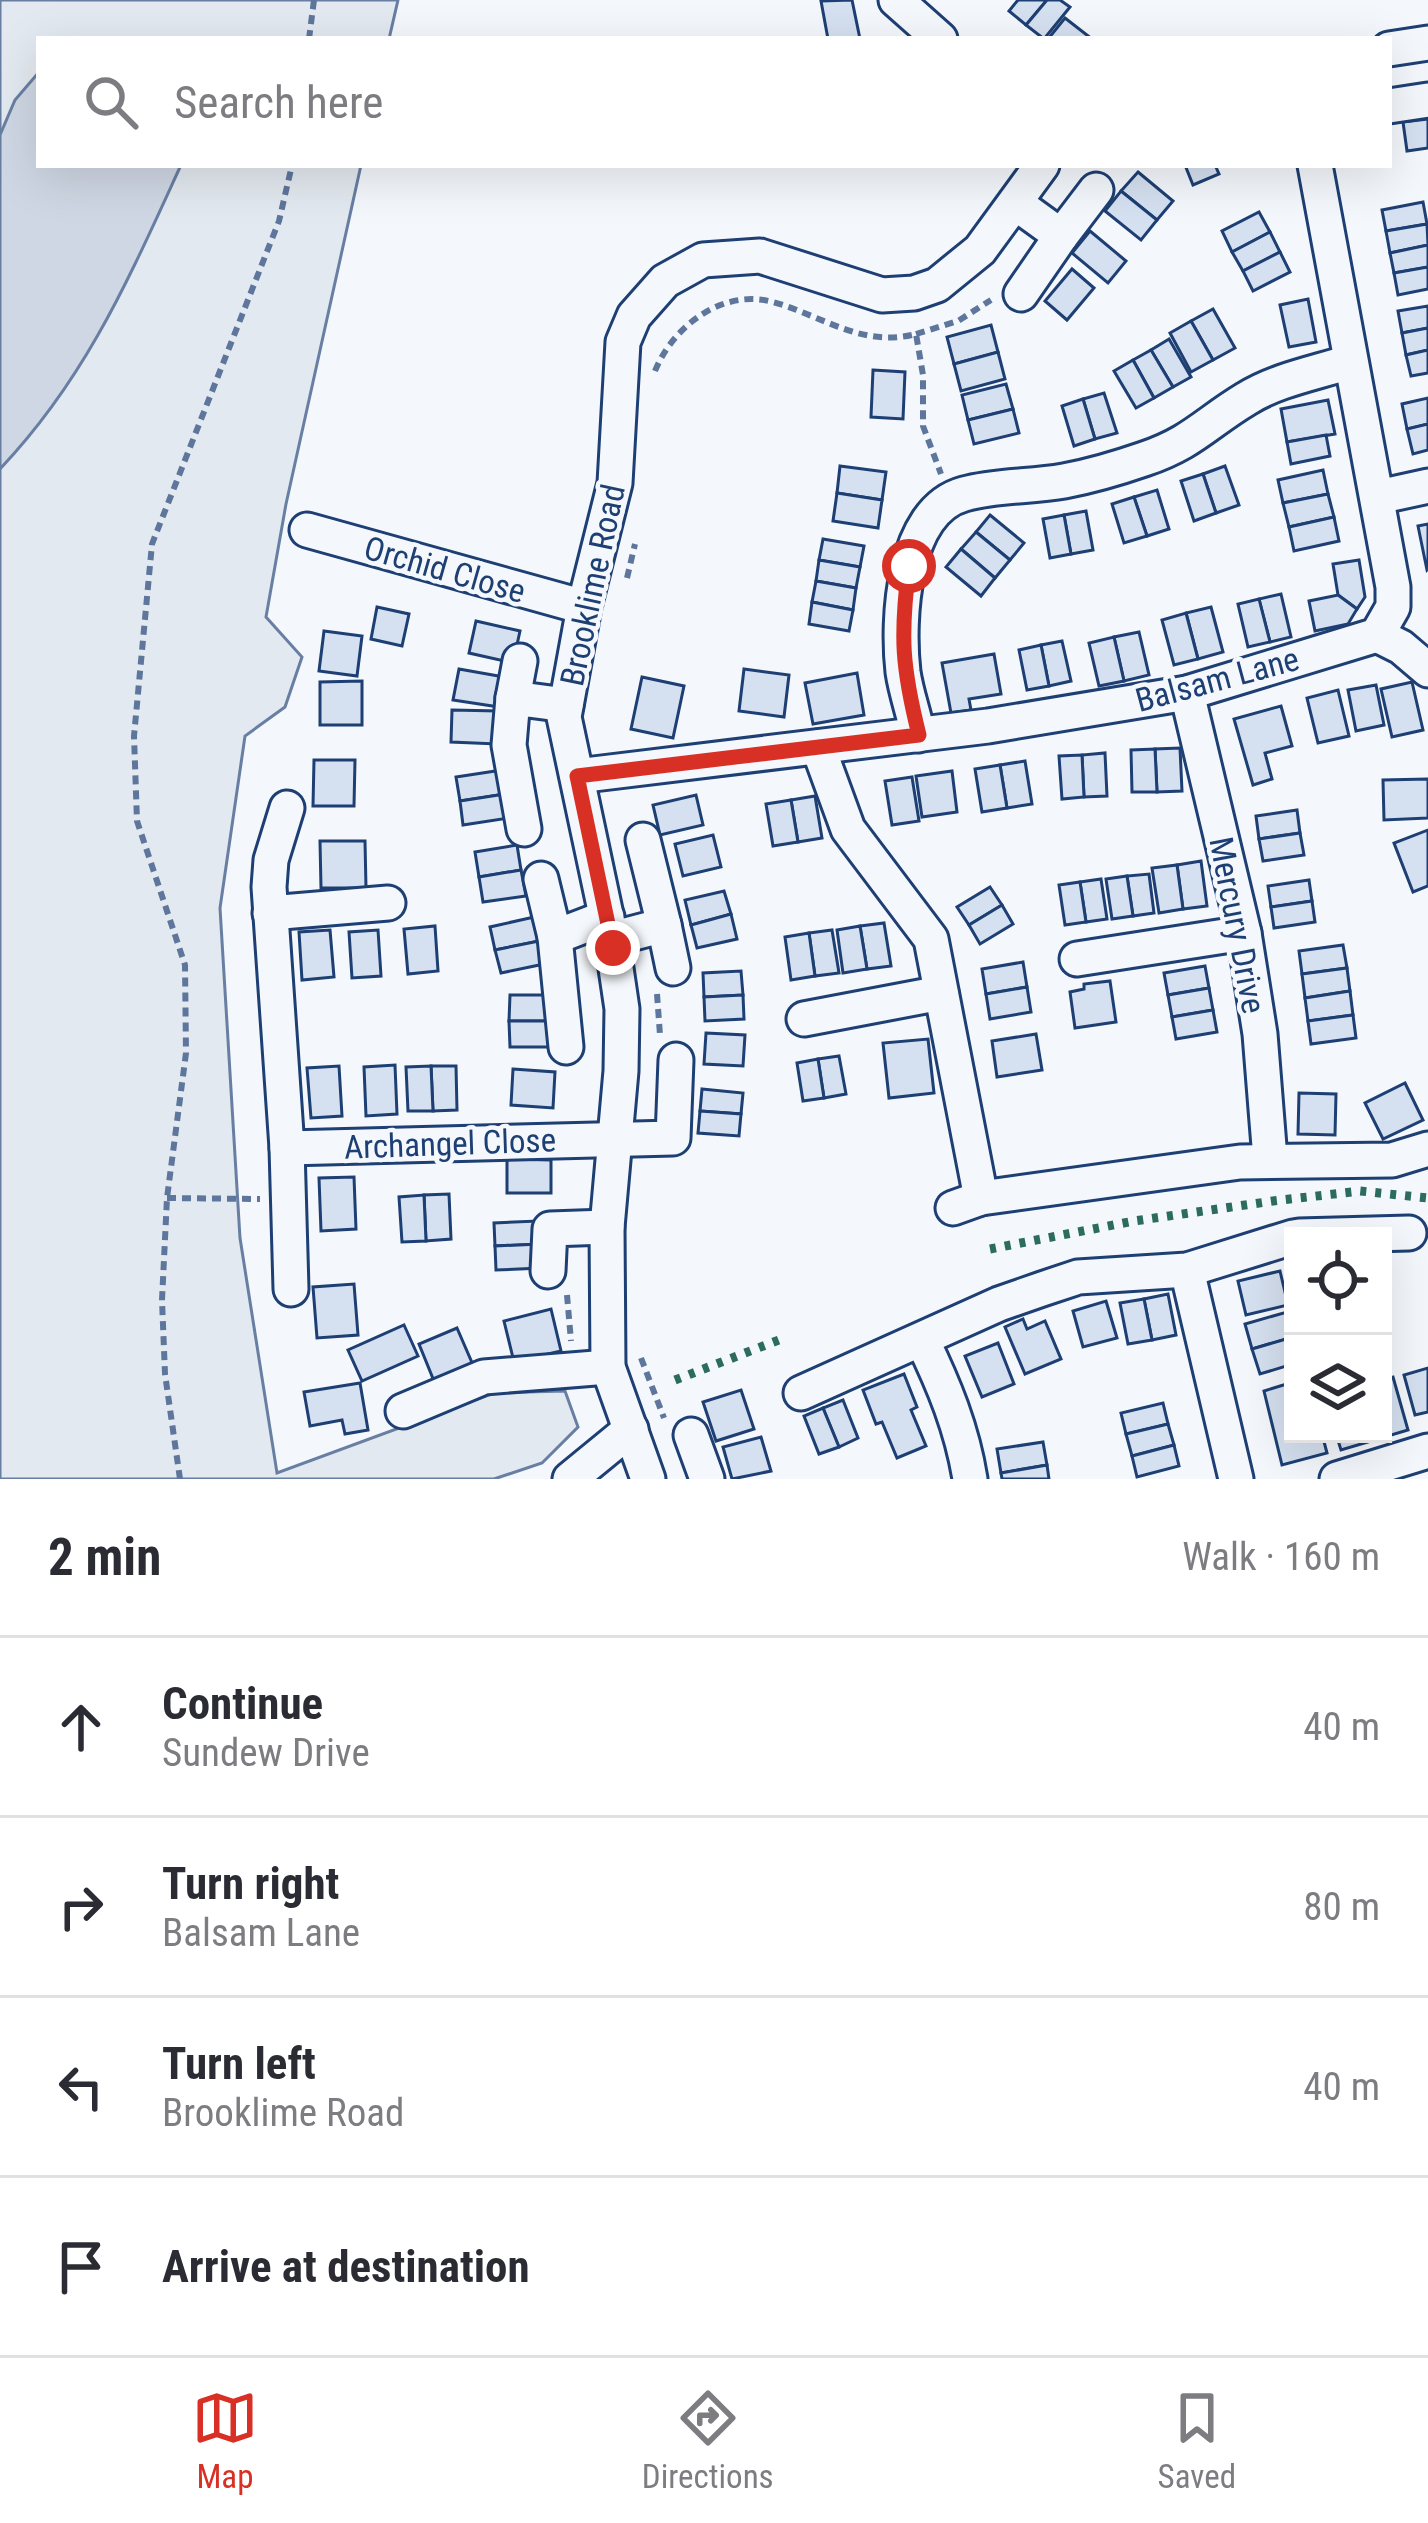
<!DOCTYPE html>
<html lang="en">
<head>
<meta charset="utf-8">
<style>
  body { margin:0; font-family:"Roboto Condensed",sans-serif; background:#f7f7f7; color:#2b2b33 }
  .controls { position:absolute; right:36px; bottom:36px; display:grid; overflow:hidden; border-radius:0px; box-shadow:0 12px 48px #0002 }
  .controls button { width:108px; height:108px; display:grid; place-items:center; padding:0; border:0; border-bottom:3px solid #e1e1e2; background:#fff; color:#2b2b33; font:60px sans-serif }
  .stop { position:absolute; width:36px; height:36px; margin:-27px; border:9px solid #d93025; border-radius:50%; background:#fff }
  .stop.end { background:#d93025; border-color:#fff; box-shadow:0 3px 12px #0008 }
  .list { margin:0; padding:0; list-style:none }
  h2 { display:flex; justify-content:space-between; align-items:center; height:156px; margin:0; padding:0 48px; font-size:51px }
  h2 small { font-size:39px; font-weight:400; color:#7c7c81 }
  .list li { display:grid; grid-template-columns:78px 1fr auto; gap:36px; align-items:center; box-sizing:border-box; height:180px; padding:0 48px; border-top:3px solid #e1e1e2 }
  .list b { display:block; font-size:45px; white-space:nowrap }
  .list p { margin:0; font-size:39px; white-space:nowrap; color:#7c7c81 }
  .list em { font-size:39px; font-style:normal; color:#7c7c81 }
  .icon { flex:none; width:66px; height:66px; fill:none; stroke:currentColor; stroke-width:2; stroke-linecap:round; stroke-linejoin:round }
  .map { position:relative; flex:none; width:1428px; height:1479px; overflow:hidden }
  .search { position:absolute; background:#fff; box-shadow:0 12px 48px #0002; left:36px; right:36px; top:36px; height:132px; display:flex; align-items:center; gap:30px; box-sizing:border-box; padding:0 42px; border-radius:0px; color:#7c7c81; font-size:45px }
  .sheet { height:876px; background:#fff }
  nav { display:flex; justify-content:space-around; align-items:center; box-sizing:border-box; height:168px; border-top:3px solid #e1e1e2; background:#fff; font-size:33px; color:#7c7c81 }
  nav a { display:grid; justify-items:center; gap:6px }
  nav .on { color:#d93025 }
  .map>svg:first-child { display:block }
  .green { fill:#e3e9f0; stroke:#687fa3; stroke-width:3 }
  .water { fill:#cfd7e4; stroke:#687fa3; stroke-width:3 }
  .building { fill:#d5e0f0; stroke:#1d3f73; stroke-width:3 }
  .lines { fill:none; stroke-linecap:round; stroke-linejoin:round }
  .minor-casing { stroke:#1d3f73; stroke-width:39 }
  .path { stroke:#5e769c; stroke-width:6; stroke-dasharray:9 6; stroke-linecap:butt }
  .minor { stroke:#f4f7fb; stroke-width:33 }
  .hedge { stroke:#2c6c60; stroke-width:9; stroke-dasharray:6 9; stroke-linecap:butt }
  .route { stroke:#d93025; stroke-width:15 }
  .labels { text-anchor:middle; stroke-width:9; stroke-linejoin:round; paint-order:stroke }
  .street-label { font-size:33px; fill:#1d3f73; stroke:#f4f7fb }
</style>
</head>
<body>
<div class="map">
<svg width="1428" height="1479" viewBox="0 0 1428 1479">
  <rect width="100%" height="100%" fill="#f4f7fb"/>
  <path class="green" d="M0,0H398L389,39H39V165H361L286,504L266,617L302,657L285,707L245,736L220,908L240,1238L277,1473L494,1393L565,1391L578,1427L542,1463L494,1479H0Z"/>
  <path class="water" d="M39,72V165H181C129,278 87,377 0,469V135L15,100Z"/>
  <g class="building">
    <path d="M852,0L860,39H828L821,1Z"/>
    <path d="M1018,0H1047L1026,25L1009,11Z"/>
    <path d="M1047,0H1060L1070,7L1044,39L1026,25Z"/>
    <path d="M1065,18L1092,39H1048Z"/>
    <path d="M1428,119V148L1407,151L1403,122Z"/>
    <path d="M1185,165H1215L1219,174L1193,185Z"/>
    <path d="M1138,172L1173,201L1157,220L1121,191Z"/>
    <path d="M1121,191L1157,220L1141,240L1105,211Z"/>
    <path d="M1423,202L1427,224L1386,231L1382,210Z"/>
    <path d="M1259,212L1270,232L1232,252L1222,231Z"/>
    <path d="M1427,224L1428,245L1390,253L1386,231Z"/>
    <path d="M1090,231L1126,261L1108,283L1072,253Z"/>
    <path d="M1270,232L1280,252L1243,271L1232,252Z"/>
    <path d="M1428,245V267L1394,273L1390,253Z"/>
    <path d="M1280,252L1290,272L1253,291L1243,271Z"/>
    <path d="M1428,267V289L1398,295L1394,273Z"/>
    <path d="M1072,269L1094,288L1067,320L1045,301Z"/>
    <path d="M1308,299L1316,342L1289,347L1280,305Z"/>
    <path d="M1428,306V328L1402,333L1398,311Z"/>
    <path d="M1213,309L1235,348L1213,360L1191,321Z"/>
    <path d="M1191,321L1213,360L1191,372L1170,333Z"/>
    <path d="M991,325L998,352L954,364L947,337Z"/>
    <path d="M1428,328V350L1406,355L1402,333Z"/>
    <path d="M1169,339L1191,377L1173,387L1151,350Z"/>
    <path d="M1151,350L1173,387L1154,398L1133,360Z"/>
    <path d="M1428,350V373L1411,376L1406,355Z"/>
    <path d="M998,352L1005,379L961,391L954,364Z"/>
    <path d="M1133,360L1154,398L1136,408L1114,371Z"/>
    <path d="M873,370L905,372L903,419L871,417Z"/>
    <path d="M1006,384L1013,409L968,420L962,395Z"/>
    <path d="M1104,393L1117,433L1095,439L1083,399Z"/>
    <path d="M1428,398V424L1407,429L1402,404Z"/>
    <path d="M1083,399L1095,439L1074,446L1062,406Z"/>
    <path d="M1328,400L1335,434L1287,442L1281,409Z"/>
    <path d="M1013,409L1019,433L974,444L968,420Z"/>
    <path d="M1428,424V450L1413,454L1407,429Z"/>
    <path d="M1326,435L1330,456L1291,464L1287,442Z"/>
    <path d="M840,466L886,472L882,500L837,493Z"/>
    <path d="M1225,466L1239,505L1216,513L1203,474Z"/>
    <path d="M1323,470L1328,494L1283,503L1278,480Z"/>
    <path d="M1203,474L1216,513L1194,521L1181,481Z"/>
    <path d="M1157,490L1169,529L1147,536L1134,497Z"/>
    <path d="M837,493L882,500L878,528L833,521Z"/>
    <path d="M1328,494L1334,517L1289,527L1283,503Z"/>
    <path d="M1134,497L1147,536L1124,543L1112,504Z"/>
    <path d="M1086,511L1093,550L1071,554L1064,515Z"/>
    <path d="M990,515L1024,543L1010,560L976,532Z"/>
    <path d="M1064,515L1071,554L1050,558L1043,519Z"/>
    <path d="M1334,517L1339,541L1294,551L1289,527Z"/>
    <path d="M1428,524V569L1427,570L1418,526Z"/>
    <path d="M976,532L1010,560L995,578L961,549Z"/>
    <path d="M823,539L864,546L860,567L819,560Z"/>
    <path d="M961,549L995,578L981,596L946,567Z"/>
    <path d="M819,560L860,567L856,588L816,581Z"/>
    <path d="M1359,560L1365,597L1357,609L1338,595L1333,564Z"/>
    <path d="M816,581L856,588L853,610L812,602Z"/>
    <path d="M1281,594L1291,637L1270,642L1259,599Z"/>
    <path d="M1338,595L1357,609L1348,624L1315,631L1309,601Z"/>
    <path d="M1259,599L1270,642L1248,647L1238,604Z"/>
    <path d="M812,602L853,610L849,631L809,624Z"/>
    <path d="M377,607L409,614L402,646L371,639Z"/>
    <path d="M1211,607L1223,652L1198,659L1186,613Z"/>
    <path d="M1186,613L1198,659L1174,665L1162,620Z"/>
    <path d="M476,621L520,631L513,663L469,653Z"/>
    <path d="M324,631L362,636L357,676L319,671Z"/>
    <path d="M1139,632L1149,675L1124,681L1114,637Z"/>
    <path d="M1114,637L1124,681L1099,686L1089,643Z"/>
    <path d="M1062,641L1071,681L1049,686L1041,645Z"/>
    <path d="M1041,645L1049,686L1027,690L1019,650Z"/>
    <path d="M994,654L1001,694L969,699L971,710L951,713L942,663Z"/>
    <path d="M459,669L504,677L499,707L453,700Z"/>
    <path d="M744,669L789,675L784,717L739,711Z"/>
    <path d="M857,673L864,715L813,724L805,683Z"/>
    <path d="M642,677L684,686L673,738L631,729Z"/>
    <path d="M362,681V725H320V682Z"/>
    <path d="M1412,682L1423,730L1392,737L1381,689Z"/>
    <path d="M1376,685L1384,725L1356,731L1348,690Z"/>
    <path d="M1338,690L1349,736L1318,743L1307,698Z"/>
    <path d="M1281,706L1292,746L1265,753L1272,779L1253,785L1234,719Z"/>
    <path d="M452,710L498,711L497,744L451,742Z"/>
    <path d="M1180,748L1182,791L1157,792L1155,749Z"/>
    <path d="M1155,749L1157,792H1132L1131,750Z"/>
    <path d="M1105,753L1107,796L1084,797L1082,755Z"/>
    <path d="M1082,755L1084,797L1062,799L1059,756Z"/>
    <path d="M314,760H355L354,806H313Z"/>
    <path d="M1025,761L1032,804L1007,808L1000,765Z"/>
    <path d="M1000,765L1007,808L982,812L975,769Z"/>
    <path d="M502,770L505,794L460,801L456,777Z"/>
    <path d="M952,771L957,812L922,817L916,776Z"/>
    <path d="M912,777L919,821L892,825L885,781Z"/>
    <path d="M1428,779V818L1384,820L1383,780Z"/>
    <path d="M505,794L509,818L463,825L460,801Z"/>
    <path d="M696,795L703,825L660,835L653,805Z"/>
    <path d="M815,796L822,838L798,842L791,800Z"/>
    <path d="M791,800L798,842L773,846L766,804Z"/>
    <path d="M1297,810L1300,833L1259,839L1256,816Z"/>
    <path d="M1428,830V886L1413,892L1394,843Z"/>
    <path d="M1300,833L1304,855L1263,861L1259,839Z"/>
    <path d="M713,835L721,867L683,876L675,844Z"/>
    <path d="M320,841H365L366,888H321Z"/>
    <path d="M517,845L521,870L479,877L475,852Z"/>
    <path d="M1201,861L1207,906L1183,909L1177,865Z"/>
    <path d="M1177,865L1183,909L1159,913L1152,868Z"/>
    <path d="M521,870L526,896L483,902L479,877Z"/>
    <path d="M1149,874L1154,913L1133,916L1127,876Z"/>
    <path d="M1127,876L1133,916L1112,919L1106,879Z"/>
    <path d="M1101,879L1107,919L1086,922L1080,882Z"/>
    <path d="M1309,880L1312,901L1271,907L1268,886Z"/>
    <path d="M1080,882L1086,922L1065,925L1059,885Z"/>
    <path d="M990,887L1002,905L969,925L957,907Z"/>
    <path d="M724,891L731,914L691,925L685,900Z"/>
    <path d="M1312,901L1315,922L1274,928L1271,907Z"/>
    <path d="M1002,905L1013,924L980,944L969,925Z"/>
    <path d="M731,914L737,939L697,948L691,925Z"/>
    <path d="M534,917L539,941L495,950L490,927Z"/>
    <path d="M884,923L891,966L867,969L860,926Z"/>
    <path d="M435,926L438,971L408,974L404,929Z"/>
    <path d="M860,926L867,969L843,973L837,930Z"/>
    <path d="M330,930L334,977L302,980L299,932Z"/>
    <path d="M378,930L381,976L352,978L349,932Z"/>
    <path d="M832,930L839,973L815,976L809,933Z"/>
    <path d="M809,933L815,976L791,980L785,937Z"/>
    <path d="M539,941L544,964L501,973L495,950Z"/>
    <path d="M1343,945L1347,968L1302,974L1299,951Z"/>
    <path d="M1023,962L1027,987L986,994L982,969Z"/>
    <path d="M1205,966L1209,988L1168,995L1164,973Z"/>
    <path d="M1347,968L1350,991L1305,998L1302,974Z"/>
    <path d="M741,971L743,995L704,997L703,973Z"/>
    <path d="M1110,981L1116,1022L1075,1028L1070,992L1084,989V984Z"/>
    <path d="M1027,987L1031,1012L990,1019L986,994Z"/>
    <path d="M1209,988L1213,1010L1172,1017L1168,995Z"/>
    <path d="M1350,991L1353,1015L1308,1021L1305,998Z"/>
    <path d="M510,995H556V1021H509Z"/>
    <path d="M743,995L744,1019L705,1021L704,997Z"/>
    <path d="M1213,1010L1217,1032L1176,1039L1172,1017Z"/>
    <path d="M1353,1015L1356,1038L1311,1044L1308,1021Z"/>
    <path d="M509,1021H556V1047H510Z"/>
    <path d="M706,1033L745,1035L743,1066L704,1064Z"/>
    <path d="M1036,1034L1042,1070L997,1077L992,1041Z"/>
    <path d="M928,1039L934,1093L889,1098L883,1043Z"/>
    <path d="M839,1056L846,1094L824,1098L818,1059Z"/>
    <path d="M818,1059L824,1098L803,1101L797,1063Z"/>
    <path d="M395,1065L397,1114L366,1116L364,1067Z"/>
    <path d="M339,1066L342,1116L311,1118L307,1068Z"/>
    <path d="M431,1066H456L457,1110L433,1111Z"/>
    <path d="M431,1066L433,1111H408L406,1067Z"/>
    <path d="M513,1069L555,1072L553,1108L511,1105Z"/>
    <path d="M1405,1083L1423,1120L1383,1139L1365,1103Z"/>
    <path d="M702,1089L743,1093L741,1114L700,1111Z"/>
    <path d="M1299,1093L1336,1094L1335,1135L1298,1134Z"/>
    <path d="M700,1111L741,1114L739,1136L698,1133Z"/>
    <path d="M507,1159L551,1160V1193H507Z"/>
    <path d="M354,1177L356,1229L321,1231L319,1178Z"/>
    <path d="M449,1194L451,1239L426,1241L424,1195Z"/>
    <path d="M424,1195L426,1241L402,1242L399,1197Z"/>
    <path d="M538,1221L540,1244L495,1246L494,1223Z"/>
    <path d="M540,1244L541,1268L496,1270L495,1246Z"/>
    <path d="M1280,1271L1288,1305L1246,1315L1238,1281Z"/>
    <path d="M354,1284L358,1335L317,1338L313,1287Z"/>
    <path d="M1168,1294L1176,1335L1152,1340L1144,1299Z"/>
    <path d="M1144,1299L1152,1340L1128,1344L1120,1303Z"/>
    <path d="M1106,1301L1117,1338L1083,1347L1073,1311Z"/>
    <path d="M551,1309L561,1351L514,1362L504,1321Z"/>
    <path d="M1287,1312L1293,1337L1252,1349L1245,1324Z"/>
    <path d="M1023,1319L1027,1329L1045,1321L1061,1359L1025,1374L1005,1327Z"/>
    <path d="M404,1325L418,1356L362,1381L348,1350Z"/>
    <path d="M457,1328L473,1365L434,1381L419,1344Z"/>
    <path d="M1293,1337V1364L1260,1374L1252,1349Z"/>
    <path d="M998,1343L1014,1384L982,1397L965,1356Z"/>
    <path d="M1428,1368V1412L1415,1415L1404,1375Z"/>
    <path d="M904,1374L917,1407L911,1410L926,1446L897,1458L882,1422L876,1424L863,1390Z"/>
    <path d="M1393,1377L1408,1430L1378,1439L1376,1434H1383V1380Z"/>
    <path d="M1293,1382V1434H1322L1327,1453L1282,1465L1264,1391Z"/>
    <path d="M360,1383L368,1430L345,1434L342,1420L310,1426L304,1392Z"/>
    <path d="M741,1390L754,1429L716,1441L703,1402Z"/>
    <path d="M843,1400L858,1438L839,1447L823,1408Z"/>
    <path d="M1163,1403L1168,1424L1126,1434L1121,1413Z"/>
    <path d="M823,1408L839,1447L819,1454L804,1416Z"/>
    <path d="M1168,1424L1174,1445L1132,1456L1126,1434Z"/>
    <path d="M1336,1434H1365L1368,1442L1341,1450Z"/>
    <path d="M761,1437L771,1471L732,1479L723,1447Z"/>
    <path d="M1043,1442L1047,1465L1001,1473L997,1449Z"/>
    <path d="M1174,1445L1179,1466L1137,1477L1132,1456Z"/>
    <path d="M1047,1465L1049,1479H1002L1001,1473Z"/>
  </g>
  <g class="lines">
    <defs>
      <g id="minor">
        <path d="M896,0L940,39"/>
        <path d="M1389,49L1428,43"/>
        <path d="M1389,106L1428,100"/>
        <path d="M1017,204L1061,236L1021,294"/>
        <path d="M1061,236L1096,190"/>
        <path d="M1378,497L1428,486"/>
        <path d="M307,530L584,607"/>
        <path d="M1377,635L1401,647L1428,670"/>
        <path d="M1187,693L1244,933L1260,1034L1270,1159"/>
        <path d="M513,698L520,661"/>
        <path d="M918,735C914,714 906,693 903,672C897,620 902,511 964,494C996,485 1031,487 1064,481C1091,476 1118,468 1144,459C1192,443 1206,423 1246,399C1276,380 1315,373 1349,362"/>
        <path d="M818,747L848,829L931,939L981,1198"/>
        <path d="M577,776L988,726L1187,693L1377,635L1393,607V587L1315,165"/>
        <path d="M287,808L271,860L269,887L287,1148L673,1138L676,1060"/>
        <path d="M524,829L509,745L513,698L566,705"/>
        <path d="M541,879L555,937L607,917"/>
        <path d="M270,913L388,903"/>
        <path d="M664,925L673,968"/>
        <path d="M555,937L566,1047"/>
        <path d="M611,939L664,925L643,840"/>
        <path d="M1077,959L1244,933"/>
        <path d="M804,1019L941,993"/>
        <path d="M287,1148L291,1289"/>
        <path d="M953,1208L981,1198L1240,1162L1392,1160L1428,1149"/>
        <path d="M1299,1236L1409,1233"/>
        <path d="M1187,1270L1236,1479"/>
        <path d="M548,1271L550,1229L607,1227"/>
        <path d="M922,1340C944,1385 962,1429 970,1479"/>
        <path d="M801,1393L999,1304L1042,1289L1078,1277L1187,1270L1293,1237"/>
        <path d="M403,1411L484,1377L608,1367"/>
        <path d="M691,1435L707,1479"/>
        <path d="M570,1479L631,1429"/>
        <path d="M648,1479L608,1367L607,1227L621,1071L622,1009L613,948L564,717L584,607L615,483L623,342L634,316L665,281L703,260L760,256L882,295L914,293L937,285L980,250L1042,165"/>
        <path d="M1337,1479L1428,1451"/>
      </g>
    </defs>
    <use href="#minor" class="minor-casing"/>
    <g class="path">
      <path d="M309,39L314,0"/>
      <path d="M916,334L958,321L991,300"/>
      <path d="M655,371C673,326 723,288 773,302C823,316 862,348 916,334L923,375V426L941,474"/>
      <path d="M627,578L635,544"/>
      <path d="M657,994L660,1035"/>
      <path d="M167,1198L260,1199"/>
      <path d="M567,1295L571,1341"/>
      <path d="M641,1358L664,1418"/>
      <path d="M180,1479L165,1374L162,1300L167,1198L186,1053L185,965L137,821L134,736L152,544L279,221L292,165"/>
    </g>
    <use href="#minor" class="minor"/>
    <g class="hedge">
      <path d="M990,1249L1134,1221L1273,1201L1360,1191L1428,1198"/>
      <path d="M675,1380L784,1338"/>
    </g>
  </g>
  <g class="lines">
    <path class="route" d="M613,948L577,776L919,735C902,667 900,636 909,566"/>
  </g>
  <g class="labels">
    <g class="street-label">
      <text transform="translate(445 569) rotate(16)" y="12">Orchid Close</text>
      <text transform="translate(592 585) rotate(-78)" y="12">Brooklime Road</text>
      <text transform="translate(1217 679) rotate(-15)" y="12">Balsam Lane</text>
      <text transform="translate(1238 925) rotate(79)" y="12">Mercury Drive</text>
      <text transform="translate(450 1143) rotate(-2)" y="12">Archangel Close</text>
    </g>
  </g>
</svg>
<div class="controls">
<button><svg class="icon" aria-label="locate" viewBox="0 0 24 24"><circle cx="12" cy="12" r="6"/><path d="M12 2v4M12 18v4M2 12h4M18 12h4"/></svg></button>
<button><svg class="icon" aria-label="layers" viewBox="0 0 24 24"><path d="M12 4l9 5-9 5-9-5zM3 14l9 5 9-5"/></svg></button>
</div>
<div class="stop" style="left:909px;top:566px"></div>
<div class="stop end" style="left:613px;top:948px"></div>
<div class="search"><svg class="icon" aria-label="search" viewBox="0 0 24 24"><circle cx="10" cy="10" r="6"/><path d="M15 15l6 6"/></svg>Search here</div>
</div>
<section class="sheet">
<h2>2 min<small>Walk · 160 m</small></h2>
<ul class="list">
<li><svg class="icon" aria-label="ahead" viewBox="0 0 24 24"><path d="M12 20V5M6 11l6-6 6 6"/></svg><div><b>Continue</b><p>Sundew Drive</p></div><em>40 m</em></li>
<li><svg class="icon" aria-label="right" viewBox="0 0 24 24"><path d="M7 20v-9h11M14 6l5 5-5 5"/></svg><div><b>Turn right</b><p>Balsam Lane</p></div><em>80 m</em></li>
<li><svg class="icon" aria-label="left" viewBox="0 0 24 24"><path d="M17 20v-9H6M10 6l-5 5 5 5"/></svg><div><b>Turn left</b><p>Brooklime Road</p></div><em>40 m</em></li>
<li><svg class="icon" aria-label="arrive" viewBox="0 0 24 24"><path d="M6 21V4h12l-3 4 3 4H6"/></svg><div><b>Arrive at destination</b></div></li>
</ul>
</section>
<nav>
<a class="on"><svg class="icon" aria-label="map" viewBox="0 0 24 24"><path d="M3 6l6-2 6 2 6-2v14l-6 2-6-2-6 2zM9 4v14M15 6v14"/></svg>Map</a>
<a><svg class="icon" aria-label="directions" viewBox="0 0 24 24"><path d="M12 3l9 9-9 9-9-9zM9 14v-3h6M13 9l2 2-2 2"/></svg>Directions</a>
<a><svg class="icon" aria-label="saved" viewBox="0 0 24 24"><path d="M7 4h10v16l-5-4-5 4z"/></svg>Saved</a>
</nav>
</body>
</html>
